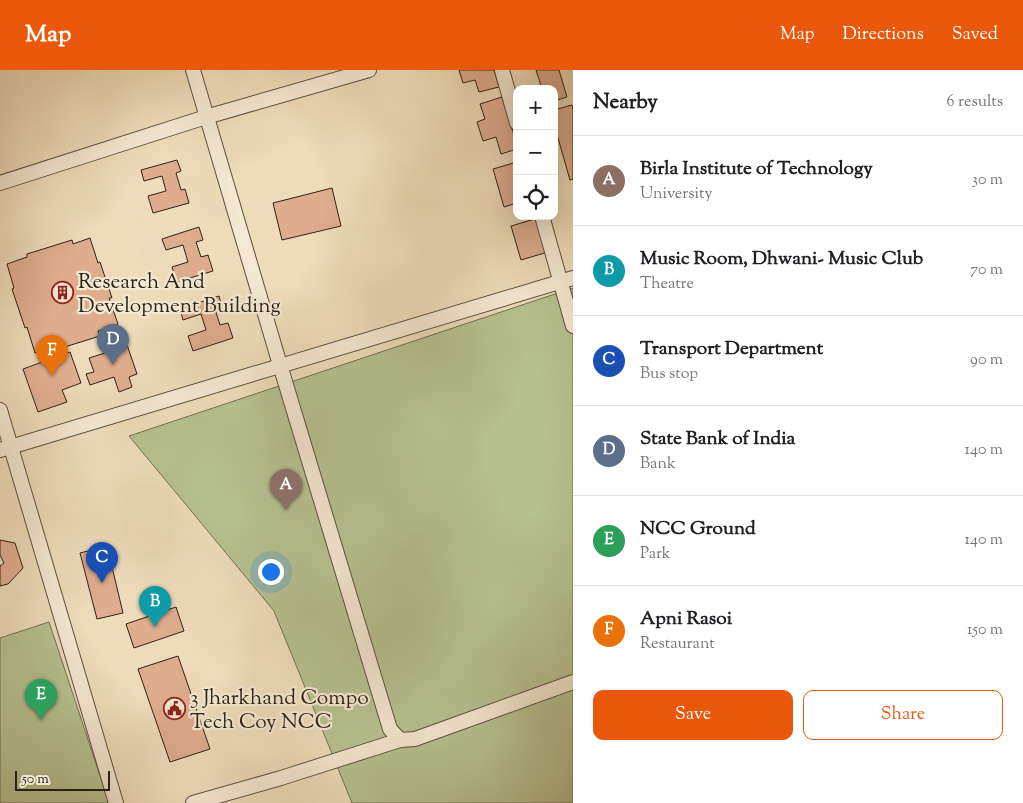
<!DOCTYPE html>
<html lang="en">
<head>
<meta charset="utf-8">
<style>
  body { margin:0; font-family:"Sorts Mill Goudy",serif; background:#f6f6f6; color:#202124 }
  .controls { position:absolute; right:15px; top:15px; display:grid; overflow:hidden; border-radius:10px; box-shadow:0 5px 20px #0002 }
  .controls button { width:45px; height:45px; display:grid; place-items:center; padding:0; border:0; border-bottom:1px solid #e0e0e0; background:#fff; color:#202124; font:25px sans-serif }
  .scale { position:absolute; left:15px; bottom:12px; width:95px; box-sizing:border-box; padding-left:5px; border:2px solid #2b2219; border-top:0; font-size:14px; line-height:18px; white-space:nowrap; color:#2b2219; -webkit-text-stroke:4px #f4e8d2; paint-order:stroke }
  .you { position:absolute; left:270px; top:501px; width:18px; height:18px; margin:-12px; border:4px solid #fff; border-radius:50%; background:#1a73e8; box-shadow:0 0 0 8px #1a73e833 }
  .badge { display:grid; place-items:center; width:32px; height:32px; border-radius:50%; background:#ea580c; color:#fff; font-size:16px; font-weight:700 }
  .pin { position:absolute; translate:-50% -41px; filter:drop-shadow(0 1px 2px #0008) }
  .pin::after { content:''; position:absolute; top:26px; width:18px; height:15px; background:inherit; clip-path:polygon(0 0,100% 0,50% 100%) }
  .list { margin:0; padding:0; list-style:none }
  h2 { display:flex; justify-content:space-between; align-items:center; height:65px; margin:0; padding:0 20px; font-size:21px }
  h2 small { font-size:16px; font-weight:400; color:#757577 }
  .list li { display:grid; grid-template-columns:32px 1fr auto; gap:15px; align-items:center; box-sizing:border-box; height:90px; padding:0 20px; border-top:1px solid #e0e0e0 }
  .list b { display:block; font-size:19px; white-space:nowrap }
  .list p { margin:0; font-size:16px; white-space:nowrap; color:#757577 }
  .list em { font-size:16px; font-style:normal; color:#757577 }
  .actions { display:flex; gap:10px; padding:15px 20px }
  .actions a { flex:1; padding:11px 0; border:1px solid #ea580c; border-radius:10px; text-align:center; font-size:18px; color:#ea580c }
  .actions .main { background:#ea580c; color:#fff }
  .icon { flex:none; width:28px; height:28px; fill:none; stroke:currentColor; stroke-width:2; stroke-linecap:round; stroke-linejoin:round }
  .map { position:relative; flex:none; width:573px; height:733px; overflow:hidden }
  header { display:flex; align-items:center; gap:30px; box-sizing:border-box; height:70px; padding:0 25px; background:#ea580c; color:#fff }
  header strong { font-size:24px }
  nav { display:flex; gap:28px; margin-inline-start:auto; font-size:18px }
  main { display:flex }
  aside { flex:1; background:#fff }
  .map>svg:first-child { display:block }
  .green { fill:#b6c191; stroke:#707255 }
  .building { fill:#dfac8e; stroke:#2b2219 }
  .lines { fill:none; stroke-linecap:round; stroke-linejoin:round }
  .minor-casing { stroke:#5c5041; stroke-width:16 }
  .minor { stroke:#f4e8d2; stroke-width:14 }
  .labels { text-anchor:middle; stroke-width:4.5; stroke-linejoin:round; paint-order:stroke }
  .poi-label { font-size:21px; fill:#2b2219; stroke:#f4e8d2; text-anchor:start }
</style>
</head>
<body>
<header>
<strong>Map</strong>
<nav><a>Map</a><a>Directions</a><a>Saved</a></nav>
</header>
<main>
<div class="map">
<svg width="573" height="733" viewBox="0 0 573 733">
  <rect width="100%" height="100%" fill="#eedbba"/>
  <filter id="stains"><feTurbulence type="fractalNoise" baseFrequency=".004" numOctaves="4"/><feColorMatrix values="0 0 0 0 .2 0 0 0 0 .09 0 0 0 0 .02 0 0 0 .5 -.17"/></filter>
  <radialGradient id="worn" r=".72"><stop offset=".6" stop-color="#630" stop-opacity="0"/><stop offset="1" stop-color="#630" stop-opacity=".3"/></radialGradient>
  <g class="green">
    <path d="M573,218V733H352L274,541L129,366Z"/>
    <path d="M49,552L109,733H0V568Z"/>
  </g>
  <g class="building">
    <path d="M459,0H494L499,17L479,22L475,10L463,13Z"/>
    <path d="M536,0H559L567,27L554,31V19H542Z"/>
    <path d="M502,27L517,75V79L501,84L496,67L483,71L477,52L485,49L480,34Z"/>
    <path d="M572,35L573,39V109L570,110L554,54V40Z"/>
    <path d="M177,90L181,101L176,103L181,120L185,119L189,133L153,143L148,126L166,121L162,106L144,111L141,100Z"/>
    <path d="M517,92V133L504,137L493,99Z"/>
    <path d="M332,118L341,156L282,170L273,133Z"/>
    <path d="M538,148L548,182L521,190L511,156Z"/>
    <path d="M199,157L203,170L196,172L201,187L208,185L213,201L177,212L172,197L188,192L183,175L166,180L162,169Z"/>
    <path d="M90,168L98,193L100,192L112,228H109L118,254L98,261L100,266L55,280L54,277L35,283L27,257L25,258L12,219L14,218L7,194L27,187V184L72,170L73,174Z"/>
    <path d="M219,226L222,237L215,239L220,255L228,253L233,268L193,281L188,266L206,260L201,244L183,250L180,239Z"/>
    <path d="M125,269L137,304L129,307L132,317L119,322L114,307L90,315L86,304L94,302L89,288L105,283L103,277Z"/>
    <path d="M70,282L81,313L62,320L67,332L38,342L23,299Z"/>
    <path d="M0,470L15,473L23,498L8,514L0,516V496L4,493L0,485Z"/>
    <path d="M107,476L123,543L97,549L80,483Z"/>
    <path d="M176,537L184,561L134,578L126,554Z"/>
    <path d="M178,586L210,679L170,692L138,599Z"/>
  </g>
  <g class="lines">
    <defs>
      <g id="minor">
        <path d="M193,0L280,295L390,659L400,670L415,669L573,612"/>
        <path d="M502,0L517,53"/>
        <path d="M0,113L206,47L369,0"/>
        <path d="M542,146L573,256"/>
        <path d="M0,340L116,733"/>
        <path d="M0,380L573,208"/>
        <path d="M193,733L281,708L400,670"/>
      </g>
    </defs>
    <use href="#minor" class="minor-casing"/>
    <use href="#minor" class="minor"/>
  </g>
  <defs>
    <symbol id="building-ring" viewBox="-11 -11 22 22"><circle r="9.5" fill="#f4e8d2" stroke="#8f2418" stroke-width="1.5"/><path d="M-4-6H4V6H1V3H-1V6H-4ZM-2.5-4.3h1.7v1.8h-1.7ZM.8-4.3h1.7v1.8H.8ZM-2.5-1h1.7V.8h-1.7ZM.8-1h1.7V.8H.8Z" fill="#8f2418"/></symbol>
    <symbol id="civic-ring" viewBox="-11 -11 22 22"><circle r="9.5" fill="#f4e8d2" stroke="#8f2418" stroke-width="1.5"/><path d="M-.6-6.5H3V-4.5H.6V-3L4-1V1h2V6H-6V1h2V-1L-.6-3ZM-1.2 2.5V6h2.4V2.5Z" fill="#8f2418"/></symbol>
  </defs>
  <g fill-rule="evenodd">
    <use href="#building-ring" x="50" y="210" width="25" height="25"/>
    <use href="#civic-ring" x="162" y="626" width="25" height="25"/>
  </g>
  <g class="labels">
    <g class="poi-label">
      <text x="78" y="218">Research And<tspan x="78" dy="24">Development Building</tspan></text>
      <text x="190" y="634">3 Jharkhand Compo<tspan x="190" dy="24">Tech Coy NCC</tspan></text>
    </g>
  </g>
  <rect width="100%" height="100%" filter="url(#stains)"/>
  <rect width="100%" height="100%" fill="url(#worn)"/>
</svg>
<div class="controls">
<button>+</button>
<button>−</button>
<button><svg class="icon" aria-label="locate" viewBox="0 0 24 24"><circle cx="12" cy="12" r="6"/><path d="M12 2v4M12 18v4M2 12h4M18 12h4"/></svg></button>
</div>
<div class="scale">50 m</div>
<div class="you"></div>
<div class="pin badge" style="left:286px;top:440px;background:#8d6e63">A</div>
<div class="pin badge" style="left:155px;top:557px;background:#0f9aa8">B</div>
<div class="pin badge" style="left:102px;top:513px;background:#1a4fb4">C</div>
<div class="pin badge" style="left:113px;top:295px;background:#5c6f8a">D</div>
<div class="pin badge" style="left:41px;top:650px;background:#2e9e5b">E</div>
<div class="pin badge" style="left:52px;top:306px;background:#e8710a">F</div>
</div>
<aside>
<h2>Nearby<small>6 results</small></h2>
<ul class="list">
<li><span class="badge" style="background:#8d6e63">A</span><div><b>Birla Institute of Technology</b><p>University</p></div><em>30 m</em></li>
<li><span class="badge" style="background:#0f9aa8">B</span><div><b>Music Room, Dhwani- Music Club</b><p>Theatre</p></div><em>70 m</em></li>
<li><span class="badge" style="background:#1a4fb4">C</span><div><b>Transport Department</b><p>Bus stop</p></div><em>90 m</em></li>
<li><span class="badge" style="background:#5c6f8a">D</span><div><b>State Bank of India</b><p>Bank</p></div><em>140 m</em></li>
<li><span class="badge" style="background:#2e9e5b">E</span><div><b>NCC Ground</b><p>Park</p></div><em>140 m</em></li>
<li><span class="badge" style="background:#e8710a">F</span><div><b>Apni Rasoi</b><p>Restaurant</p></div><em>150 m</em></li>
</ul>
<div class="actions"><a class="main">Save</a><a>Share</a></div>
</aside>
</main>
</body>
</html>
